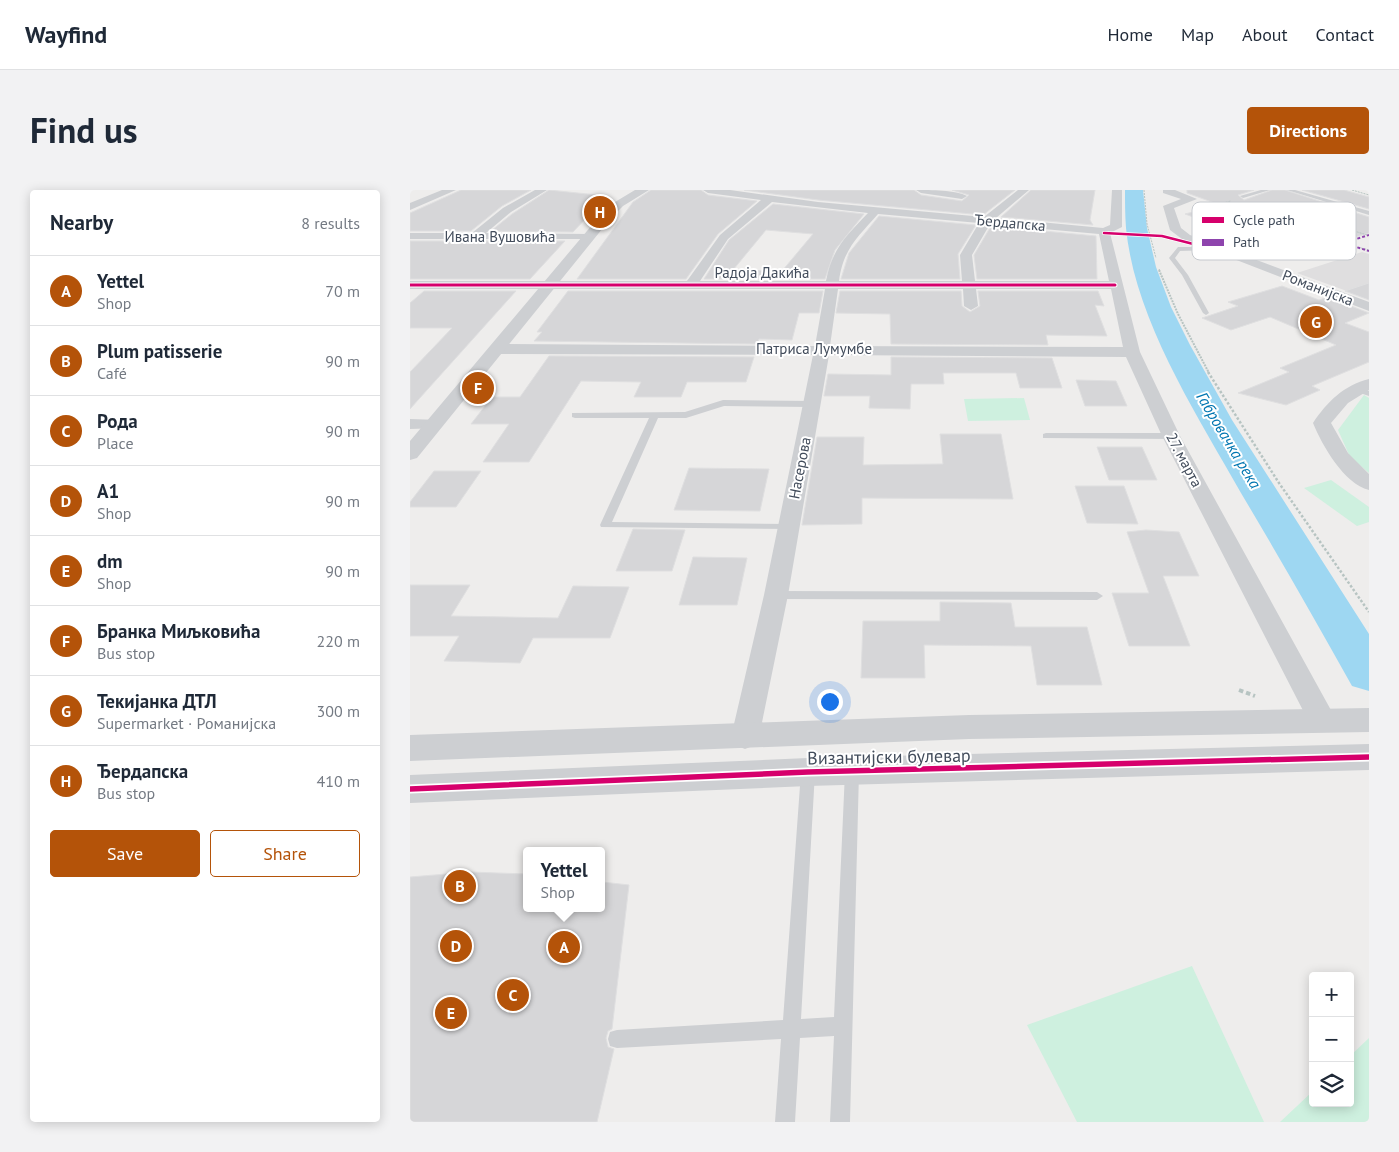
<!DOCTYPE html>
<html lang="en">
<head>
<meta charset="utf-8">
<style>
  body { margin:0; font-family:"PT Sans",sans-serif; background:#f2f2f3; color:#1f2937 }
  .controls { position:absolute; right:15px; bottom:15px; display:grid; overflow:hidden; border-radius:5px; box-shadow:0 2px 12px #0003 }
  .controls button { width:45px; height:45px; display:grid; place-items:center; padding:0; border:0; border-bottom:1px solid #e0e1e3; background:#fff; color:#1f2937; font:25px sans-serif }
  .you { position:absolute; left:419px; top:511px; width:18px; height:18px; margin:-12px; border:4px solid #fff; border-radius:50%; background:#1a73e8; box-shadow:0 0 0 8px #1a73e833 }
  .badge { display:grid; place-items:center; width:32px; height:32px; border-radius:50%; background:#b45309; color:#fff; font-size:16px; font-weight:700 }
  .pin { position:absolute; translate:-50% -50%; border:2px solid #fff; box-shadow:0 1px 5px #0006 }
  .popup { position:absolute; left:113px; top:657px; width:82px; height:65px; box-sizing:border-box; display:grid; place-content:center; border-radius:5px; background:#fff; filter:drop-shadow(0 1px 4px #0005); font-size:16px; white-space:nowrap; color:#747a83 }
  .popup b { font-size:19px; color:#1f2937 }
  .popup::after { content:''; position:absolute; left:50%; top:100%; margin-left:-10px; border:10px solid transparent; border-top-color:#fff }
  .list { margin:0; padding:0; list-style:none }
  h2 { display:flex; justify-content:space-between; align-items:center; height:65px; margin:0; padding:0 20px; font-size:21px }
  h2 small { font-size:16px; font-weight:400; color:#747a83 }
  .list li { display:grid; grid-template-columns:32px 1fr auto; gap:15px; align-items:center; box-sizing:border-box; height:70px; padding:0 20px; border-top:1px solid #e0e1e3 }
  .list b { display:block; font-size:19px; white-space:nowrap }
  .list p { margin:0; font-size:16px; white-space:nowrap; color:#747a83 }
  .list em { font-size:16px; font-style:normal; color:#747a83 }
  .actions { display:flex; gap:10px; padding:15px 20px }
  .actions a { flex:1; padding:11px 0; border:1px solid #b45309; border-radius:5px; text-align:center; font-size:18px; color:#b45309 }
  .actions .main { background:#b45309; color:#fff }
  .icon { flex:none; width:28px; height:28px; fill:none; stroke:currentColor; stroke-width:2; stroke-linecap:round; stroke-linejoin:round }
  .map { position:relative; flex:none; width:959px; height:932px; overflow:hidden; border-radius:5px }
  header { display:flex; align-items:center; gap:30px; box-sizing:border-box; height:70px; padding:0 25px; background:#fff; border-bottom:1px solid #e0e1e3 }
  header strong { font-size:24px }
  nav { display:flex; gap:28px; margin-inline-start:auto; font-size:18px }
  .intro { display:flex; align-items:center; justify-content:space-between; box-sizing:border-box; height:120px; padding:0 30px }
  h1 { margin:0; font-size:35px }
  .button { padding:12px 22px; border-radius:5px; background:#b45309; color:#fff; font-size:18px; font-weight:700 }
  main { display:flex; gap:30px; padding:0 30px }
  aside { flex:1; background:#fff; border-radius:5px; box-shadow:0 2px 12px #0003 }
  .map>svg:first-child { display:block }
  .education { fill:#dfdedf }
  .green { fill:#cef0df }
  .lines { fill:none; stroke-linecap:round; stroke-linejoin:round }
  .river { fill:#9ed7f2; fill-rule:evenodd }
  .building { fill:#d6d6d8; stroke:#dfdfe0; fill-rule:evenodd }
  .path-far3 { stroke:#b7c4c2; stroke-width:1; stroke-dasharray:2 1; stroke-linecap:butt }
  .path-far2 { stroke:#b7c4c2; stroke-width:2; stroke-dasharray:2 1; stroke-linecap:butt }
  .path-far1 { stroke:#b7c4c2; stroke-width:2.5; stroke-dasharray:2.5 2; stroke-linecap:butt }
  .path { stroke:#b7c4c2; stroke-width:4; stroke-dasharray:4.5 3; stroke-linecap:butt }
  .service { fill:#cdcfd2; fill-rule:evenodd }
  .minor { fill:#cdcfd2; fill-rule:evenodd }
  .tertiary { fill:#cdcfd2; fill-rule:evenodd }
  .quiet { stroke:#8e44ad; stroke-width:2; stroke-dasharray:3 2; stroke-linecap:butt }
  .cycleway-far2-casing { stroke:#fff; stroke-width:4 }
  .cycleway-far1-casing { stroke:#fff; stroke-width:5 }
  .cycleway-casing { stroke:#fff; stroke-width:9 }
  .cycleway-far2 { stroke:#d6006c; stroke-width:2.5 }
  .cycleway-far1 { stroke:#d6006c; stroke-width:3 }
  .cycleway { stroke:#d6006c; stroke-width:5.5 }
  .labels { text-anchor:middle; stroke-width:4; stroke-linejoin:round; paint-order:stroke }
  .far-street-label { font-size:15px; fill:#424c5b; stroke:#fff }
  .far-water-label { font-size:16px; font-style:italic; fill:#0076b1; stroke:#fff }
  .street-label { font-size:18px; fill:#424c5b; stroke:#fff }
  .key { fill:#fff; stroke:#c6c9ce; stroke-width:1 }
  .key-label { font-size:14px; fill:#424c5b }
</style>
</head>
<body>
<header>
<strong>Wayfind</strong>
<nav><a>Home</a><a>Map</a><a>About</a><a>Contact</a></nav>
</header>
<div class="intro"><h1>Find us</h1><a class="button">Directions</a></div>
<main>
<aside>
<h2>Nearby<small>8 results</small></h2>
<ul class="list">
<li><span class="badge">A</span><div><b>Yettel</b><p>Shop</p></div><em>70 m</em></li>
<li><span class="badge">B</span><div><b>Plum patisserie</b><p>Café</p></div><em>90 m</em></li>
<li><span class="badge">C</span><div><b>Рода</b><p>Place</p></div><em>90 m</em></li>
<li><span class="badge">D</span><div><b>A1</b><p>Shop</p></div><em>90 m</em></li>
<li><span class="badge">E</span><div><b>dm</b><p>Shop</p></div><em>90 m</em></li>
<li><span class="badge">F</span><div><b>Бранка Миљковића</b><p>Bus stop</p></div><em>220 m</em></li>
<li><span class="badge">G</span><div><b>Текијанка ДТЛ</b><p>Supermarket · Романијска</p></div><em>300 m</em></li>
<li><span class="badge">H</span><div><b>Ђердапска</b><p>Bus stop</p></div><em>410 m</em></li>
</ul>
<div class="actions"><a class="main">Save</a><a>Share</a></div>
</aside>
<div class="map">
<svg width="959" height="932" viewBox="0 0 959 932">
  <rect width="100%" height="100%" fill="#eeedec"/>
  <path class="education" d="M952,62L959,64V109L887,83Z"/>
  <g class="green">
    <path d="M954,205L959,208V283L940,267L928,240Z"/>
    <path d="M614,208L620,230L558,231L554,209Z"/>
    <path d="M921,290L959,317V332L947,336L894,298Z"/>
    <path d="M782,776L854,932H667L617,835Z"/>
    <path d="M959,848V932H870L903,901V913H940V866Z"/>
  </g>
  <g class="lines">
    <path class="river" d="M715,0H733L737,38L746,77L761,117L780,155L822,230L959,444V501L942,496C906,431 869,367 831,303C786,223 725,130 716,38C715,25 715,12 715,0Z"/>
  </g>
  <g class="building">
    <path d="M51,0H121L92,16L61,41H0V23Z"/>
    <path d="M139,0L197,6L163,42L81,41L102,24Z"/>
    <path d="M241,0H291L298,5L347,11L308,44L276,89H167L223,12Z"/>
    <path d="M334,0H504L511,5L552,11L559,5L542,0H605L573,25L408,10Z"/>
    <path d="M621,0H685L680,30L683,35L591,27Z"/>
    <path d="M777,0H844L828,5L834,10L862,0H875L959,27V43L933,51L909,44L883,49L868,44L846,50L775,24L810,15L777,3Z"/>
    <path d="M892,0H934L959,7V19Z"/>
    <path d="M363,14L454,24L425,60L415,89H294L319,50ZM356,40L403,44L372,81L323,80Z"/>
    <path d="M469,26L566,35L548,64L550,89H431L439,63Z"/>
    <path d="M581,36L686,46L687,89H567L564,65Z"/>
    <path d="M0,51H155L120,89H0Z"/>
    <path d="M959,93V110L935,101Z"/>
    <path d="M872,96L909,110L918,107L959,123L935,133L959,142V172L902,196L910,200L876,215L828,203L879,182L870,178L926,155L860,127L821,140L792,128L828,116L818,112Z"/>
    <path d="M14,101H106L0,219V182L42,138H0V113Z"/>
    <path d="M158,101H413L409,123H389L382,150L349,149L347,154L124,151L132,142H127Z"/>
    <path d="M430,101H551L552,116L560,122L570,116L568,101H688L694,116L685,115L697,146L636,145L638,155L481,154L480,124L426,123Z"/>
    <path d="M139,166L344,167L336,192H277L271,207H224L231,192L171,191L119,272H73L99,234H61L82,207H110Z"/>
    <path d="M481,167L642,168L652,198H610L606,183H533L534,194H501L500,219L459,218L460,206H414L418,184L481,185Z"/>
    <path d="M666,190L706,191L717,216H675Z"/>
    <path d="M530,244H591L603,309L452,308V334L392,335L407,247H454L453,275L533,274Z"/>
    <path d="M687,257H732L747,290H699Z"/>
    <path d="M279,278L359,279L350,321L264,320Z"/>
    <path d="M24,281H71L46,317H0V312Z"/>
    <path d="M665,296H714L728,334L677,333Z"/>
    <path d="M223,339L275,340L262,381H206Z"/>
    <path d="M736,340L769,342L789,386H753L780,456H719L702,403H739L717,342Z"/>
    <path d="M283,367L337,368L327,415H269Z"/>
    <path d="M0,395H60L41,426L148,428L163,396L219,397L200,448H123L110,473L34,471L49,446H0Z"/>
    <path d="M530,412L601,413L605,437H677L692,495H627L621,456L514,455L515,488H451L453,431H530Z"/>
    <path d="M61,682L116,684V718H192V692L219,695L202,839L198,841L196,848L198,857L204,859L187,932H0V687Z"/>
  </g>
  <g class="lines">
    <g class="path-far3">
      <path d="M734,0L737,34L746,68"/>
      <path d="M942,0L959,5"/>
      <path d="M863,13L876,15"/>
      <path d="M844,15L865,20L869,24C855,33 838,29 825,20L832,16Z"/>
      <path d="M860,15L935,38"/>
      <path d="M795,17L821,11"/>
      <path d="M941,40L957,45"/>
      <path d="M951,58L959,60"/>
      <path d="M749,79L750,81"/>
    </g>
    <path class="path-far2" d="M749,80L768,124L799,183"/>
    <path class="path-far1" d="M798,182L869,293L959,422"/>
    <path class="path" d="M829,500L845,506"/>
    <g class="service">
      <path d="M851,0H860L833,8L830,6Z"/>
      <path d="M877,0H885L959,21V25Z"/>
      <path d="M888,49L936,53L933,55L888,53L830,70L827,68Z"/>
      <path d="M806,57L804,60L770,61L765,68L778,85L799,123L796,125L793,123L772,85L759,68L768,57Z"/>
      <path d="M944,197L959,201V206L944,201Z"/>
      <path d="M313,210L402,211L406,214L402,217L314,216L276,228H248L202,332L379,334L383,335V339L191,337L190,335L239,228H165L162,227V223L275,222Z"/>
      <path d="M636,243H761L765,246L761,249L633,248V244Z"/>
      <path d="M366,401L687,402L693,406L687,410L366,409L360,405Z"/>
      <path d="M398,576L403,578L405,582L391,829L424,827L435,582L437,578L442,576L447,578L449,582L440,932H420L424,846L390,848L385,932H365L371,849L207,858L200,856L198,849L200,842L207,840L373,830L391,582L393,578Z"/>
    </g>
    <g class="minor">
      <path d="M32,0H46L0,20V13Z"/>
      <path d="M125,0H137L101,22L76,43L179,44L185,47L183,49H0V43H62L93,18Z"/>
      <path d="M293,0H320L408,12L574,27L608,0H619L586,28L693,38L700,35L702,0H712V37L700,43L730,162L770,246L922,522L926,530L922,538L912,541L902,538L752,246L716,167L419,165L378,405L349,547L345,555L335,559L325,555L321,547L354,405L403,165L86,164L78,159L86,154L405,156L415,99H0V91H277L310,45L351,10L298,3ZM362,12L458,23C436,46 422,59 416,91H290L318,49ZM468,24L569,33L550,65L552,91H429C433,59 448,47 468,24ZM580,34L689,44L699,91H565L562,65ZM428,99H553L554,116L561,120L568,116L566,99H701L713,157L420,156Z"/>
      <path d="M506,0C520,0 546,0 557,6L552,9L511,3Z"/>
      <path d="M753,0H765L787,9L764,18L771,38L780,45L959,112V121L772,49L760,40L753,16L771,9L753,3Z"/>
      <path d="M959,189V200L938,213L921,233L938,263L959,284V300C934,294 912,255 903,233C917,212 934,195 959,189Z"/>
      <path d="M0,229L30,230L33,234L30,238L0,239Z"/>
    </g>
    <g class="tertiary">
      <path d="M225,0H239L213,16L201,28L7,268L0,270V251L193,22L205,12Z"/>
      <path d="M959,518V542L559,549L0,571V545L559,525Z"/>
      <path d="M959,554V580L398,596L0,613V585L398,568Z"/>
    </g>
    <g class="quiet">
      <path d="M933,53L959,61"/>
      <path d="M933,53L959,45"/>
    </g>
    <defs>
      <path id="cycleway-far2" d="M694,43L752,46L795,57"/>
      <path id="cycleway-far1" d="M0,95H705"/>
      <path id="cycleway" d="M0,599L398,582L959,567"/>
    </defs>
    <use href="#cycleway-far2" class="cycleway-far2-casing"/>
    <use href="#cycleway-far1" class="cycleway-far1-casing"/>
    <use href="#cycleway" class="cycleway-casing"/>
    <use href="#cycleway-far2" class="cycleway-far2"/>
    <use href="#cycleway-far1" class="cycleway-far1"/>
    <use href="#cycleway" class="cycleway"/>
  </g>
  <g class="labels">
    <g class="far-street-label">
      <text transform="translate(600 33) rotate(5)" y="5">Ђердапска</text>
      <text x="90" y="52">Ивана Вушовића</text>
      <text x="352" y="88">Радоја Дакића</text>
      <text transform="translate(908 98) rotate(21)" y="5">Романијска</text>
      <text x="404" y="164">Патриса Лумумбе</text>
      <text transform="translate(774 270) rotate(62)" y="5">27. марта</text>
      <text transform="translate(390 278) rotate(-79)" y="5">Насерова</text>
    </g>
    <g class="far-water-label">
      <text transform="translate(819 250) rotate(59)" y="6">Габровачка река</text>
    </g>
    <g class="street-label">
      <text transform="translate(479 567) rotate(-1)" y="6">Византијски булевар</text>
    </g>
  </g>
  <rect x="782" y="12" width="164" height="58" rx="8" class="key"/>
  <rect x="792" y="27" width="22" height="6" fill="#d6006c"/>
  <rect x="792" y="49" width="22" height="7" fill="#8e44ad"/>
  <g class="key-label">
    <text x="823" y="35">Cycle path</text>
    <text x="823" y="57">Path</text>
  </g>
</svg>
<div class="controls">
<button>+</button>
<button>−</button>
<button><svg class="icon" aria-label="layers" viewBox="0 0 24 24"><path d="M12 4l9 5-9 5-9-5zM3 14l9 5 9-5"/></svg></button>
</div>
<div class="you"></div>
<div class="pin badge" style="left:154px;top:757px">A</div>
<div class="popup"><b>Yettel</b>Shop</div>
<div class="pin badge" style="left:50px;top:696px">B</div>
<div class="pin badge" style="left:103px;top:805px">C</div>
<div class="pin badge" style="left:46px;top:756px">D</div>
<div class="pin badge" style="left:41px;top:823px">E</div>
<div class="pin badge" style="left:68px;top:198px">F</div>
<div class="pin badge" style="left:906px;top:132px">G</div>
<div class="pin badge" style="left:190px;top:22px">H</div>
</div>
</main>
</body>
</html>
